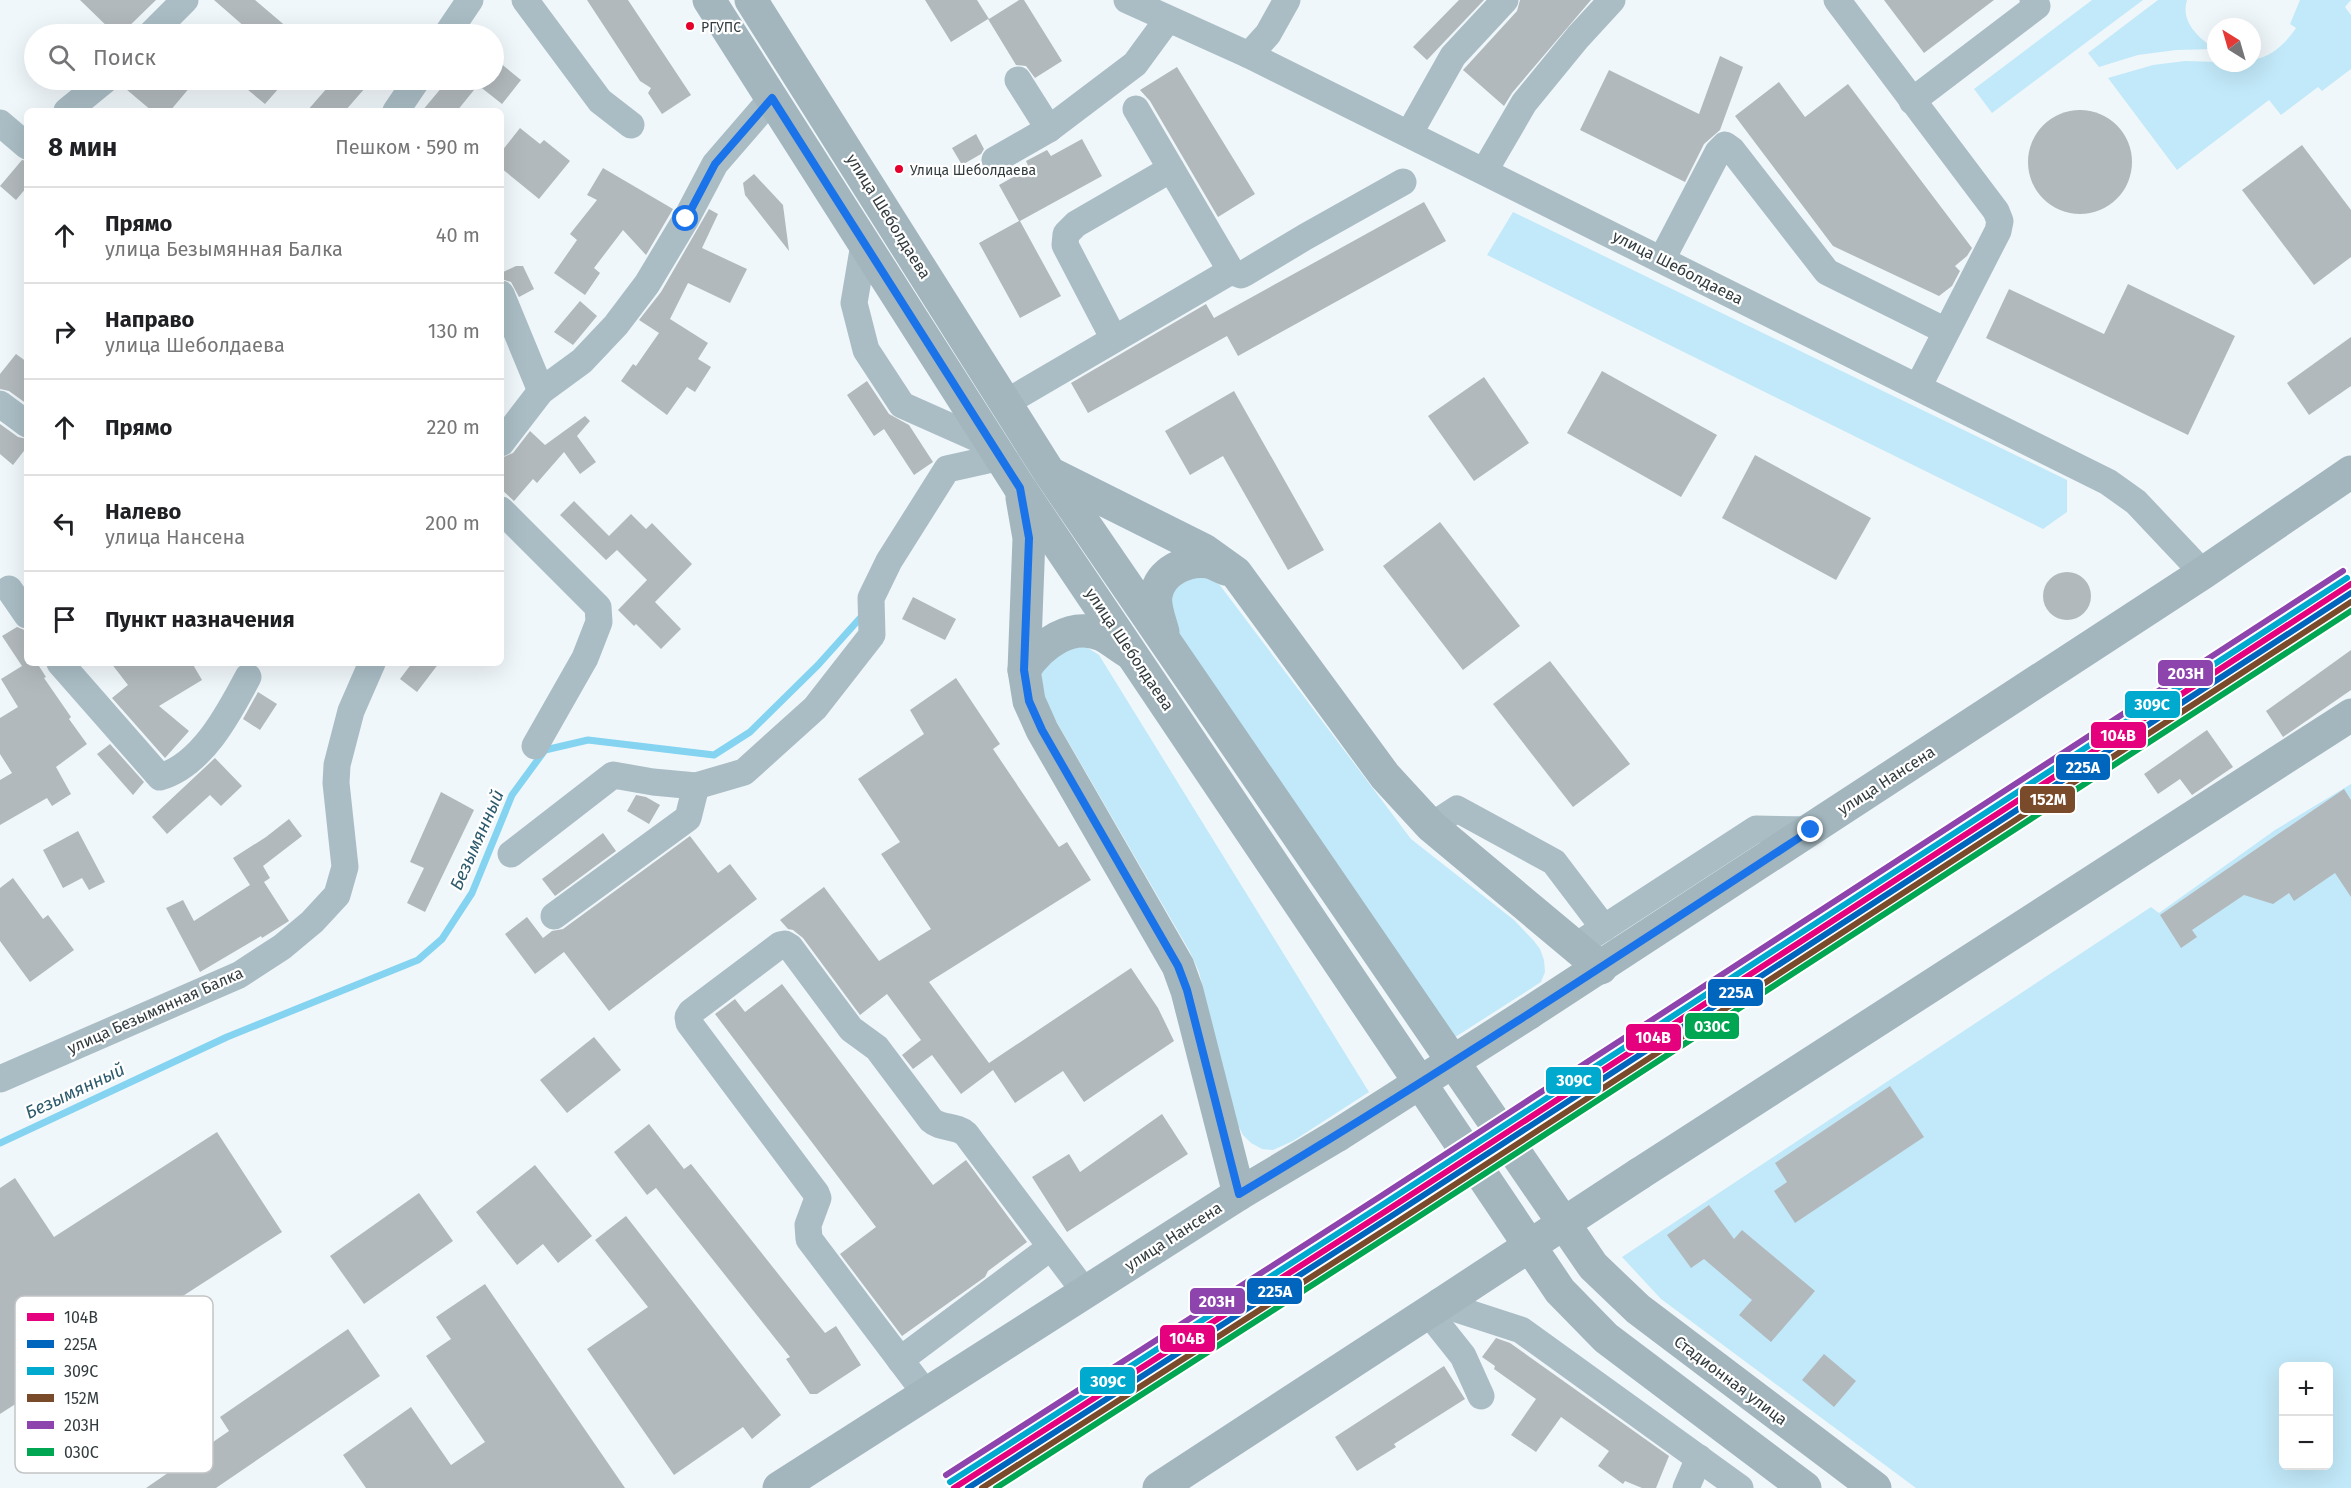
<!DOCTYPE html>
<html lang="ru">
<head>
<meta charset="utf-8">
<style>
  body { margin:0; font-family:"Fira Sans",sans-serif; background:#f2f2f2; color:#202124 }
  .controls { position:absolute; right:18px; bottom:18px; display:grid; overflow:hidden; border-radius:9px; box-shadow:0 6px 24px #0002 }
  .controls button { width:54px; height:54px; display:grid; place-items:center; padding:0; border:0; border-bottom:2px solid #e0e0e0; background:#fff; color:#202124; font:30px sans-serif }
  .compass { position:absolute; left:2207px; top:18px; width:54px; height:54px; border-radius:50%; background:#fff; box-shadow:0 6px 24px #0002; rotate:323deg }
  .stop { position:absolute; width:18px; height:18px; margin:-14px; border:4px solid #1a73e8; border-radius:50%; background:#fff }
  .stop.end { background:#1a73e8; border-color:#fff; box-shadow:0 2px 6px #0008 }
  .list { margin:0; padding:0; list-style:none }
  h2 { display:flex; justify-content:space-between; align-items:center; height:78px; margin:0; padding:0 24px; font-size:26px }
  h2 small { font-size:20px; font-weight:400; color:#757577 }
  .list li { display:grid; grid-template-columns:39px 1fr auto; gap:18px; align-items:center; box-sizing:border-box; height:96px; padding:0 24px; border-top:2px solid #e0e0e0 }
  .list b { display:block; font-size:22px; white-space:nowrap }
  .list p { margin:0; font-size:20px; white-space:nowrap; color:#757577 }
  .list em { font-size:20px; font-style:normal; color:#757577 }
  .icon { flex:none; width:33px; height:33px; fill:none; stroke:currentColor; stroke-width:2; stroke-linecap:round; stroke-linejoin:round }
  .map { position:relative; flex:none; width:2351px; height:1488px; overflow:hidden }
  .search { position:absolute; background:#fff; box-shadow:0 6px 24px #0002; left:24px; top:24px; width:480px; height:66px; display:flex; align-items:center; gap:15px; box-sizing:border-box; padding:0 21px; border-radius:33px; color:#757577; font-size:22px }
  .panel { position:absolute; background:#fff; box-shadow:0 6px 24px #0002; left:24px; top:108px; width:480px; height:558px; border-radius:9px }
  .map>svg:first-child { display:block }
  .green { fill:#c2e9f9; fill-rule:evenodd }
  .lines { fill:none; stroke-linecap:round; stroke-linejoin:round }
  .stream { stroke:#84d3f1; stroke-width:7 }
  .building { fill:#b2b9bc }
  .minor { stroke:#aabdc5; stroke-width:27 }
  .major { stroke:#a3b6be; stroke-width:33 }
  .major-bridge { stroke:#a3b6be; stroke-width:33 }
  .rail-1-casing { stroke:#fff; stroke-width:10 }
  .rail-2-casing { stroke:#fff; stroke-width:10 }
  .rail-3-casing { stroke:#fff; stroke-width:10 }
  .rail-4-casing { stroke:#fff; stroke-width:10 }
  .rail-5-casing { stroke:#fff; stroke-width:10 }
  .rail-6-casing { stroke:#fff; stroke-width:10 }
  .rail-1 { stroke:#e5007d; stroke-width:6 }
  .rail-2 { stroke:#0065bd; stroke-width:6 }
  .rail-3 { stroke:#00a9ce; stroke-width:6 }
  .rail-4 { stroke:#7a4b2a; stroke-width:6 }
  .rail-5 { stroke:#8e44ad; stroke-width:6 }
  .rail-6 { stroke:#00a651; stroke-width:6 }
  .route { stroke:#1a73e8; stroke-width:8 }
  .bus-dot { fill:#e4002b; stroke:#fff; stroke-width:2 }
  .labels { text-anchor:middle; stroke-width:4.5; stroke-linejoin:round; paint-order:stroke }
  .bus-label { font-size:14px; fill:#323b3e; stroke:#fff; text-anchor:start }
  .street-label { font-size:16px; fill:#323b3e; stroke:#fff }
  .water-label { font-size:18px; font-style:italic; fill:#2d5b6d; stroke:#fff }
  .key { fill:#fff; stroke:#c2c4c5; stroke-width:1.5 }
  .key-label { font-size:16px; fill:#323b3e }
  .line-badge { stroke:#fff; stroke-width:2 }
  .badge-label { font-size:16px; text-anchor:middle; font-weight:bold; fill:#fff }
</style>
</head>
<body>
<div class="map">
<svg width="2351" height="1488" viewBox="0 0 2351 1488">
  <rect width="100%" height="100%" fill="#f0f7fa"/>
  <g class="green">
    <path d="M2092,0H2143L1992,113L1974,89Z"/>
    <path d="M2158,0H2187C2180,22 2199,38 2215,49L2176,50L2138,55L2099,67L2088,53Z"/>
    <path d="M2300,0H2351L2345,7L2351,15V69L2322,91L2318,87L2281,115L2269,100L2177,170L2108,78L2153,65L2185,61L2252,63V60C2273,56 2284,45 2296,28L2290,24Z"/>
    <path d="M1513,212L2067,480V512L2043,529L1487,255Z"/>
    <path d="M1185,573L1213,576L1411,839L1514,920L1534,941L1540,949L1544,960L1545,972L1541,982L1446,1043L1167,615L1173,582Z"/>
    <path d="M1085,646L1099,655L1369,1092L1293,1141L1273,1150L1262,1149L1251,1143L1243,1135L1231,1112L1199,972L1190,952L1044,700L1041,672L1056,653Z"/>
    <path d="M2351,784V1488H1916L1661,1299L1622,1257L2151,907L2159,913L2275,830ZM2284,1366H2328V1466H2284Z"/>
  </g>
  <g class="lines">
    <path class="stream" d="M0,1143L227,1037L418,960L442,939L472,893L512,795L545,750L588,740L714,755L750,732L818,665L862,616"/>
  </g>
  <g class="building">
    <path d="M80,0H156L121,34H115Z"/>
    <path d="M214,0H255L295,34H253Z"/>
    <path d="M587,0H628L691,95L662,114L648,93L651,88L640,81Z"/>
    <path d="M925,0H977L989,19L1019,0H1024L1062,61L1035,78L1026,66L1016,65L988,19L951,42Z"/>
    <path d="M1459,0H1484L1427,60L1413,47Z"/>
    <path d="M1520,0H1591L1512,93L1504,106L1463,70L1517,11Z"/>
    <path d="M1884,0H1994L1924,53Z"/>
    <path d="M1720,56L1743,67L1720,130L1704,144L1685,182L1580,130L1609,70L1699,114Z"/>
    <path d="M494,58L521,80L502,104L478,85L457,111H422L448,80H494Z"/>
    <path d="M1177,67L1255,194L1218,217L1150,101L1140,90Z"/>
    <path d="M120,80H196L170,111H152L120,84Z"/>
    <path d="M236,80H286L265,104Z"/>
    <path d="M334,80H372L345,111H307Z"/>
    <path d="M1779,82L1805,117L1848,84L1972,248L1967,256L1955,266L1960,271L1952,286L1939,296L1833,246L1735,116Z"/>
    <circle cx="2080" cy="162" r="52"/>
    <path d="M520,128L540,144L544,140L570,161L539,199L501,168V152Z"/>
    <path d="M976,134L984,149L981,154L962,165L952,148Z"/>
    <path d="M1082,139L1102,176L1020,221L1061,296L1020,318L979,243L1019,221L999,185L1029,168L1026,161L1047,150L1051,156Z"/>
    <path d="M2302,145L2351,210V257L2314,285L2242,190Z"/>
    <path d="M22,160L27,161V187L16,200L0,186Z"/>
    <path d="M603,168L673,209L646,255L623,230L594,268L600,273L585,295L554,273L577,240L570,234L597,200L587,195Z"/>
    <path d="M754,174L783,205L789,251L745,195L743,183Z"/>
    <path d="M1424,202L1446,241L1238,356L1227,336L1088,413L1071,383L1206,304L1214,318Z"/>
    <path d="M709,209L718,214L702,248L747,269L730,303L688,283L670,319L708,343L698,359L711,367L695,392L687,387L667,415L621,381L633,364L636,366L659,333L639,320L661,292Z"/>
    <path d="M516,266H523L534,289L519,297L511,282L501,279V273Z"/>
    <path d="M2128,284L2235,336L2188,435L1986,338L2009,289L2104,334Z"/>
    <path d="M580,301L597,316L573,345L554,332Z"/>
    <path d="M2351,337V386L2309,415L2287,383Z"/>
    <path d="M16,354L27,362V404L9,391L0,389V374Z"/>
    <path d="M1602,371L1717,435L1681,497L1567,433Z"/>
    <path d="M1484,377L1529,443L1474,481L1428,416Z"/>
    <path d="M867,381L889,414L909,425L933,462L914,475L884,429L874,436L847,395Z"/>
    <path d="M1234,391L1324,550L1288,570L1223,456L1190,475L1165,431Z"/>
    <path d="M585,416L590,421L577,436L596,462L580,474L564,452L537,483L533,479L514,501L501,489V458L513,453L530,431L545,445Z"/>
    <path d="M0,424L18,437L27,439V447L13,465L0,454Z"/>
    <path d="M1755,455L1871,518L1836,580L1722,518Z"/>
    <path d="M574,501L609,536L631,514L646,529L652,523L692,564L655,602L681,629L661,649L636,624L634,626L618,610L647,580L617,550L606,560L560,515Z"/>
    <path d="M1440,522L1520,626L1463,670L1383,566Z"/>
    <circle cx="2067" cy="596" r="24"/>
    <path d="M913,597L956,619L945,640L902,619Z"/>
    <path d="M17,627L27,631V663H37L46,677L44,678L71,717L69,719L87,744L56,767L71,794L52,806L47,798L0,825V780L12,773L0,754V718L18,707L1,679L22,666L2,636Z"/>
    <path d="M2351,650V690L2283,737L2266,711Z"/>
    <path d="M1550,661L1630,764L1573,807L1493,704Z"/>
    <path d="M111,663H192L202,680L159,706L189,731L165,758L112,698L128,685Z"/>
    <path d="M412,663H439L417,692L400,679Z"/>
    <path d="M956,678L1000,744L993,749L1059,847L1067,842L1091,880L929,982L989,1063L1131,968L1158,1008L1174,1041L1084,1102L1063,1071L1015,1103L993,1070L961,1094L932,1055L913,1069L902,1055L921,1040L887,994L860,1015L803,938L793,930L788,929L780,920L824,887L879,961L931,929L881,854L900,842L858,779L924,734L910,710Z"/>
    <path d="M258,692L277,704L260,730L243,719Z"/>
    <path d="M2207,730L2233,767L2192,795L2180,779L2158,794L2144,774Z"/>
    <path d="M110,744L144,782L133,795L97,754Z"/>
    <path d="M215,758L242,786L221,806L210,795L167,834L152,817Z"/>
    <path d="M2344,789L2351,800V897L2335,873L2294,901L2289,893L2273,904L2244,895L2192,930L2197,937L2181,948L2160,915Z"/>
    <path d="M441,792L474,810L425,912L407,903L424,868L410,862Z"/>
    <path d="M636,795L646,797L660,805L649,824L627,811Z"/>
    <path d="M289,819L302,836L263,866L270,878L264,882L289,921L262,938L261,936L200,972L166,908L183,900L194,921L250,885L233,858L266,837Z"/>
    <path d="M78,831L105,882L89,890L82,878L63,888L43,850Z"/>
    <path d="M603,833L616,851L555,896L542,879Z"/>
    <path d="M690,836L718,873L730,864L757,899L609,1011L564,952L535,974L505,934L527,917L543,938L552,931L563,929Z"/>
    <path d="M13,878L43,919L48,915L74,950L30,982L0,941V888Z"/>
    <path d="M782,984L933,1185L966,1160L1027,1242L988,1271L985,1277L902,1336L840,1254L876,1227L715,1014L735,999L745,1012Z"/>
    <path d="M594,1037L621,1070L567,1113L540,1080Z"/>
    <path d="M1890,1086L1924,1137L1795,1223L1774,1191L1787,1182L1775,1163Z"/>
    <path d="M1162,1114L1188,1154L1067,1232L1032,1177L1069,1154L1080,1172Z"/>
    <path d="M649,1124L684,1169L691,1164L825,1333L836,1326L861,1365L817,1394H810L786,1359L790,1357L656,1188L647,1195L614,1152Z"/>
    <path d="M217,1132L282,1232L0,1414V1188L15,1178L54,1237Z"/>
    <path d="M535,1165L592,1236L558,1263L543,1244L517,1265L476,1212Z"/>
    <path d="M419,1193L453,1241L364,1304L330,1256Z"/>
    <path d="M1709,1205L1734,1239L1742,1230L1815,1291L1771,1342L1739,1315L1752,1300L1704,1259L1691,1268L1667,1235Z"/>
    <path d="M626,1216L781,1415L752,1439L743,1427L674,1475L587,1349L648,1307L595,1240Z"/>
    <path d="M485,1284L625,1488H366L343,1455L411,1407L451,1465L485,1442L426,1356L451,1339L436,1317Z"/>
    <path d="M348,1329L380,1376L216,1488H146L229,1431L220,1417Z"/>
    <path d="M1496,1338L1510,1343L1669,1456L1656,1488H1642L1625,1481L1623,1484L1598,1466L1609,1451L1561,1417L1536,1452L1511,1435L1536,1399L1494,1369L1495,1366L1482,1357Z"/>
    <path d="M1824,1354L1856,1381L1834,1407L1802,1380Z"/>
    <path d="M1444,1366L1465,1399L1394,1444L1396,1447L1357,1471L1335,1437Z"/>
  </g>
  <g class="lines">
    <g class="minor">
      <path d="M525,0L600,101L631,125"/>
      <path d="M1127,0L1249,55L2108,482L2136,502L2203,573"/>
      <path d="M1837,0L1996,211L2000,221L1998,231L1918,387"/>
      <path d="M151,34L185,0"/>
      <path d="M447,34L470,0"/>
      <path d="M1249,55L1268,34L1287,0"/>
      <path d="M1018,80L1049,129"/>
      <path d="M1912,101L2037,6L2033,0"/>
      <path d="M1136,109L1231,271"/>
      <path d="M67,111L105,80"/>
      <path d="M396,111L417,80"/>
      <path d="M0,123L27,146"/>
      <path d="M1409,134L1453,56L1505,0"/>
      <path d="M995,160L1049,129L1135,64L1168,19"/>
      <path d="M1485,170L1524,103L1578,37L1612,0"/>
      <path d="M864,244L854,303L866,350L902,405L992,445"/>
      <path d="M1662,259L1718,152L1725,145L1732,150L1827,272L1946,331"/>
      <path d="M501,294L541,391"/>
      <path d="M1114,339L1065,245L1066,234L1076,224L1171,169"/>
      <path d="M1007,402L1231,271L1241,275L1245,273L1305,237L1403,182"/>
      <path d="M0,404L27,424"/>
      <path d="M501,443L541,391L582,361L616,325L647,284L686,219L715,164L772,98"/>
      <path d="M501,510L598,607L599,622L585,658L535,746"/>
      <path d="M9,589L27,615"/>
      <path d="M60,663L160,777C202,765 229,713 248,677"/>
      <path d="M1431,826L1457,809L1554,862L1604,928"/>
      <path d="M511,854L613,775L653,782L696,786L744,772L815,708L872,635L871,598L889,561L947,469L1001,457"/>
      <path d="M554,916L688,818L696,786"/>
      <path d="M1576,946L1756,829L1811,830"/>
      <path d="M0,1079L239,975L282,947L312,922L337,895L345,867L336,783L337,765L351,711L372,663"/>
      <path d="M1441,1304L1521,1330L1740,1488"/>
      <path d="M1428,1312L1463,1356L1481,1396"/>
      <path d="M900,1360L1051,1247"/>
      <path d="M926,1394L809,1239L808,1225L818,1198L816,1193L689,1023L688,1017L691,1012L780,945L785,944L790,947L851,1029L877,1048L931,1120C941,1129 956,1125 966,1134L1085,1292"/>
      <path d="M1686,1488L1699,1458"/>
    </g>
    <g class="major">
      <path d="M709,0L1020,488L1560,1291L1606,1338L1805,1488"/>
      <path d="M751,0L1049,472L1593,1266L1638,1309L1875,1488"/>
      <path d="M1054,475L1204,550L1236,573L1385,776L1431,826L1601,968"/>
      <path d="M1022,498L1029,538L1024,670L1029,701L1042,730L1178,966L1187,991L1239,1194"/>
      <path d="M1163,632C1160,621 1154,606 1156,595C1160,571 1187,559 1208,562C1214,563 1220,567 1226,569"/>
      <path d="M1024,670C1040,645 1071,621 1102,635C1112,640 1121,648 1130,653"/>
      <path d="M1529,1013L2203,573L2351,472"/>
      <path d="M1639,1174L2351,715"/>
      <path d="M779,1488L1239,1194L1338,1135"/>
      <path d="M1159,1488L1441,1304"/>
    </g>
    <g class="major-bridge">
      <path d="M1338,1135L1529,1013"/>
      <path d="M1441,1304L1639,1174"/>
    </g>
    <defs>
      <path id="rail-1" d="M954,1488L1386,1211L2351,584"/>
      <path id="rail-2" d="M968,1488L1390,1217L2351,593"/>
      <path id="rail-3" d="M950,1482L1382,1205L2347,578"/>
      <path id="rail-4" d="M982,1488L1394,1224L2351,602"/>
      <path id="rail-5" d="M946,1475L1378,1198L2343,571"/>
      <path id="rail-6" d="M996,1488L1398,1230L2351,611"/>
    </defs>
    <use href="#rail-1" class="rail-1-casing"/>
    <use href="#rail-2" class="rail-2-casing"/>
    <use href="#rail-3" class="rail-3-casing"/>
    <use href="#rail-4" class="rail-4-casing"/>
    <use href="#rail-5" class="rail-5-casing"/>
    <use href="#rail-6" class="rail-6-casing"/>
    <use href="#rail-1" class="rail-1"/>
    <use href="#rail-2" class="rail-2"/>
    <use href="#rail-3" class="rail-3"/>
    <use href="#rail-4" class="rail-4"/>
    <use href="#rail-5" class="rail-5"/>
    <use href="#rail-6" class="rail-6"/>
  </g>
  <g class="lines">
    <path class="route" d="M686,219L715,164L772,98L1020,488L1029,538L1024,670L1029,701L1042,730L1178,966L1187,990L1239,1194C1433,1078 1622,954 1811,830"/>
  </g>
  <g class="bus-dot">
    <circle cx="690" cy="26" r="5"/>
    <circle cx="899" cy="169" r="5"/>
  </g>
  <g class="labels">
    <g class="bus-label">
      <text x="701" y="32">РГУПС</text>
      <text x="910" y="175">Улица Шеболдаева</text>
    </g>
    <g class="street-label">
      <text transform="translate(889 216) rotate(58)" y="6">улица Шеболдаева</text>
      <text transform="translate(1678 267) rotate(27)" y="6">улица Шеболдаева</text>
      <text transform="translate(1130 649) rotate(56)" y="6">улица Шеболдаева</text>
      <text transform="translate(1886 780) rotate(-33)" y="6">улица Нансена</text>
      <text transform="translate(155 1010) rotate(-24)" y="6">улица Безымянная Балка</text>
      <text transform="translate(1173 1236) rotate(-33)" y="6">улица Нансена</text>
      <text transform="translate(1731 1380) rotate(37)" y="6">Стадионная улица</text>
    </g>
    <g class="water-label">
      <text transform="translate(477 840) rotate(-66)" y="6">Безымянный</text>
      <text transform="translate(75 1091) rotate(-25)" y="6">Безымянный</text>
    </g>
  </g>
  <rect x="15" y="1296" width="198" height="177" rx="9" class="key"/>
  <rect x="27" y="1313" width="27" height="8" fill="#e5007d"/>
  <rect x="27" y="1340" width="27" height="8" fill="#0065bd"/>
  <rect x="27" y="1367" width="27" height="8" fill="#00a9ce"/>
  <rect x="27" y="1394" width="27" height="8" fill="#7a4b2a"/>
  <rect x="27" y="1421" width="27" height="8" fill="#8e44ad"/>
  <rect x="27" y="1448" width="27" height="8" fill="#00a651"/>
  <g class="key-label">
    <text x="64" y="1323">104В</text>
    <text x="64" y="1350">225А</text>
    <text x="64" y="1377">309С</text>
    <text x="64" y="1404">152М</text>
    <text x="64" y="1431">203Н</text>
    <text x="64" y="1458">030C</text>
  </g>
  <g class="line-badge">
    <rect x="2157" y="659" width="57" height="28" rx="6" fill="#8e44ad"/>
    <rect x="2124" y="690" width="57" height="29" rx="6" fill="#00a9ce"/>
    <rect x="2090" y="721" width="57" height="28" rx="6" fill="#e5007d"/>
    <rect x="2055" y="753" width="56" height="28" rx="6" fill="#0065bd"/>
    <rect x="2019" y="785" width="57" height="29" rx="6" fill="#7a4b2a"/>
    <rect x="1707" y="978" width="57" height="29" rx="6" fill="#0065bd"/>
    <rect x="1684" y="1012" width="56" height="28" rx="6" fill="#00a651"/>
    <rect x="1625" y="1023" width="57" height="29" rx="6" fill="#e5007d"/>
    <rect x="1545" y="1066" width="57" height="29" rx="6" fill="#00a9ce"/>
    <rect x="1246" y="1277" width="57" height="28" rx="6" fill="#0065bd"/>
    <rect x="1189" y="1287" width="57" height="28" rx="6" fill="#8e44ad"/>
    <rect x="1159" y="1324" width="57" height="29" rx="6" fill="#e5007d"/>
    <rect x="1079" y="1366" width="57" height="29" rx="6" fill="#00a9ce"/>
  </g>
  <g class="badge-label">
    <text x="2186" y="679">203Н</text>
    <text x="2152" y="710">309С</text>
    <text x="2118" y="741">104В</text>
    <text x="2083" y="773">225А</text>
    <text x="2048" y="805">152М</text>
    <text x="1736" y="998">225А</text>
    <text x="1712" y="1032">030C</text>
    <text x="1653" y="1043">104В</text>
    <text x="1574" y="1086">309С</text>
    <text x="1275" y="1297">225А</text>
    <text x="1217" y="1307">203Н</text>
    <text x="1187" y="1344">104В</text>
    <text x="1108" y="1387">309С</text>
  </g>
</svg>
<div class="controls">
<button>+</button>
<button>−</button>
</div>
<svg class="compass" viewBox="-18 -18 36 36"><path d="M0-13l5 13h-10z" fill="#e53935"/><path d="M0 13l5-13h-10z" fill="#757577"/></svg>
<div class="stop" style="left:686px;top:219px"></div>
<div class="stop end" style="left:1811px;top:830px"></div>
<div class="search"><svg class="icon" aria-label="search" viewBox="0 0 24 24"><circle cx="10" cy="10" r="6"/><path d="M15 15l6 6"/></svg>Поиск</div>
<section class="panel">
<h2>8 мин<small>Пешком · 590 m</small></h2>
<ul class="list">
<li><svg class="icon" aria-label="ahead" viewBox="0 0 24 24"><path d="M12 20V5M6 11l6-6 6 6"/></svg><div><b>Прямо</b><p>улица Безымянная Балка</p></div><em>40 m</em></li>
<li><svg class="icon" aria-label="right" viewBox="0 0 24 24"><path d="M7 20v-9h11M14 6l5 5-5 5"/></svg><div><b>Направо</b><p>улица Шеболдаева</p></div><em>130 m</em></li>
<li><svg class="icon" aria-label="ahead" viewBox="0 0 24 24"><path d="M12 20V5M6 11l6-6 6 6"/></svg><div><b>Прямо</b></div><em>220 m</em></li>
<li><svg class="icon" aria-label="left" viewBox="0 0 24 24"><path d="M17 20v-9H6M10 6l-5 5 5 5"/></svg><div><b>Налево</b><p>улица Нансена</p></div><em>200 m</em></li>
<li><svg class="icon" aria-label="arrive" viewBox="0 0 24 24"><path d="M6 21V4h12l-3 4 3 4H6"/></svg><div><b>Пункт назначения</b></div></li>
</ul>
</section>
</div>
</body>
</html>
